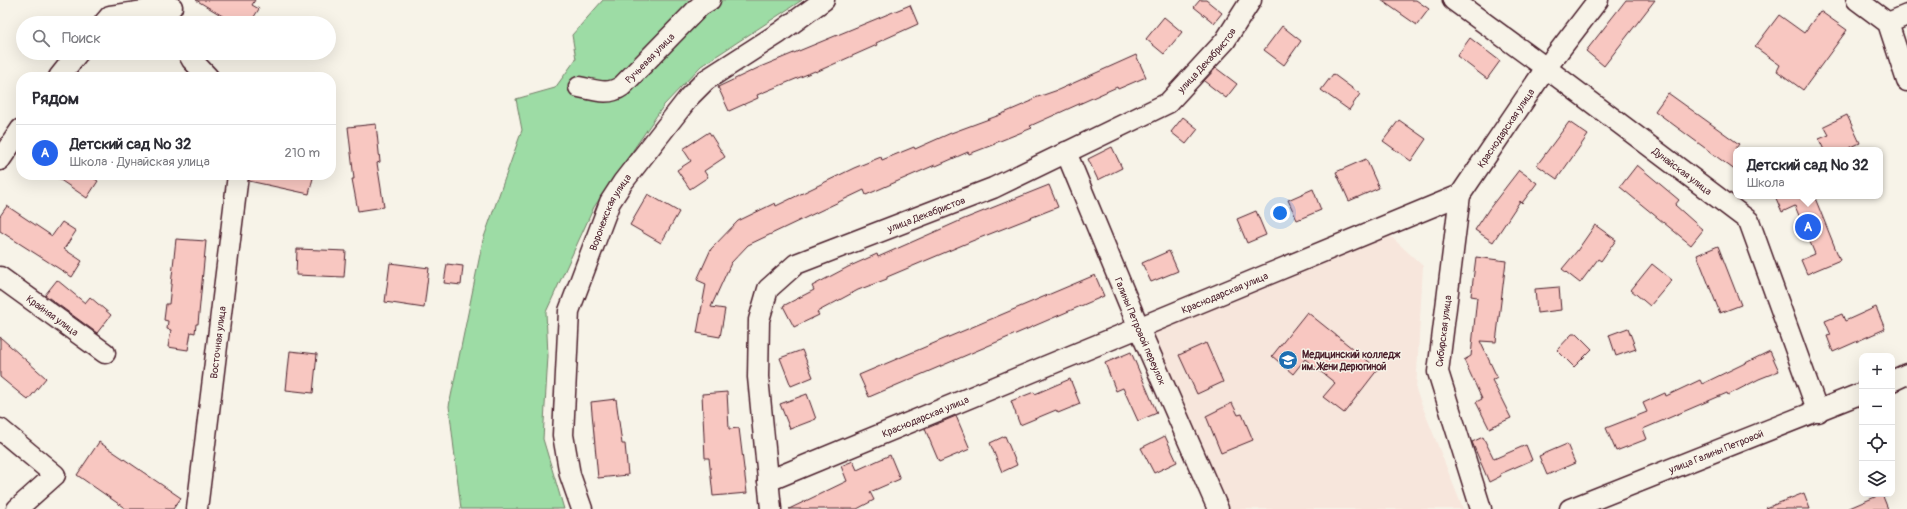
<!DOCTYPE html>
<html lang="ru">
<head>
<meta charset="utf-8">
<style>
  body { margin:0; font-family:Pangolin,sans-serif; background:#f7f7f7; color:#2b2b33 }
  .controls { position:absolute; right:12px; bottom:12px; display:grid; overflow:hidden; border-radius:8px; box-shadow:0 4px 16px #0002 }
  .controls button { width:36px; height:36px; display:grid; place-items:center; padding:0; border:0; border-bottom:1px solid #e1e1e2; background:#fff; color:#2b2b33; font:20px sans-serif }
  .you { position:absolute; left:1280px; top:213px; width:14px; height:14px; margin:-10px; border:3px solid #fff; border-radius:50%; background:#1a73e8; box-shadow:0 0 0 6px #1a73e833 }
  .badge { display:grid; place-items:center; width:26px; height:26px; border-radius:50%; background:#2563eb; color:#fff; font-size:13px; font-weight:700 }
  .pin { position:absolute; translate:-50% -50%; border:2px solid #fff; box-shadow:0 1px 4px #0006 }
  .popup { position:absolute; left:1733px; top:147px; width:150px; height:52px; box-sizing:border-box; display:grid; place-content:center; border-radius:8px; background:#fff; filter:drop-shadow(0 1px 3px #0005); font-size:13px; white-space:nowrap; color:#7c7c81 }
  .popup b { font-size:15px; color:#2b2b33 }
  .popup::after { content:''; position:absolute; left:50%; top:100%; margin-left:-8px; border:8px solid transparent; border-top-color:#fff }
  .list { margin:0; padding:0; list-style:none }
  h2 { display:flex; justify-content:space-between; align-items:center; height:52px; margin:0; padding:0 16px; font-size:17px }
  h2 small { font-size:13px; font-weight:400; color:#7c7c81 }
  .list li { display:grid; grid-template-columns:26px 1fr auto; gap:12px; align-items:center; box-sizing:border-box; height:56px; padding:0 16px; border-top:1px solid #e1e1e2 }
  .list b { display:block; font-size:15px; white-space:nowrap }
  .list p { margin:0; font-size:13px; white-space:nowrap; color:#7c7c81 }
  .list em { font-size:13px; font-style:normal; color:#7c7c81 }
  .icon { flex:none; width:22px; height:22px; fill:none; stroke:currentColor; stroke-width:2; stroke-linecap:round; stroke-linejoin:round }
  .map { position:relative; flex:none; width:1907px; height:509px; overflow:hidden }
  .search { position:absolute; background:#fff; box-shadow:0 4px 16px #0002; left:16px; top:16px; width:320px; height:44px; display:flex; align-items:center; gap:10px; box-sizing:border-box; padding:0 14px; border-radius:22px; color:#7c7c81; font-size:15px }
  .panel { position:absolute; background:#fff; box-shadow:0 4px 16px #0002; left:16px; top:72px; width:320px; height:108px; border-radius:16px }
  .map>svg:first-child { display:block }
  .built { fill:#f7e6dc }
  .green { fill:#9ddca5; stroke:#747e68 }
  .building { fill:#f8c7c1; stroke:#4a1f2b }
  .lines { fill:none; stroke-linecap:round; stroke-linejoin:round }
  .street-casing { stroke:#4a1f2b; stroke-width:23 }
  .street { stroke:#f7f3e8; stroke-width:20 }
  .labels { text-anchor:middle; stroke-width:3; stroke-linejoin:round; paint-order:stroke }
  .street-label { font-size:10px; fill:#4a1f2b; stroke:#f7f3e8 }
  .poi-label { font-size:10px; font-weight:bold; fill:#4a1f2b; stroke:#f7f3e8; text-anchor:start }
</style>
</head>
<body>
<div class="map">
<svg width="1907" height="509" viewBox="0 0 1907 509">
  <rect width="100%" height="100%" fill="#f7f3e8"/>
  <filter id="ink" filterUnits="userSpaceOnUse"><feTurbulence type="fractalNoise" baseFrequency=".025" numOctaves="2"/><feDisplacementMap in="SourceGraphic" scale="8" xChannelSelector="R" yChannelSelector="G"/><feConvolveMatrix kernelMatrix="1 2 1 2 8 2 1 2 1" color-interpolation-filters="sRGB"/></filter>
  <g filter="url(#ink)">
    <path class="built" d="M1386,232L1423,266L1416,390L1463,509H1221L1147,330Z"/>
    <path class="green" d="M603,0H802L701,66L664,105L594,207L546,312L548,356L543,439L564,509H461L449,406L483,240L522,130L516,99L555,88L576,59L572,35Z"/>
    <g class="building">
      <path d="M196,0H255L252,5L259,9L250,23H234Z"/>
      <path d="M1200,0H1206L1222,13L1214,23L1194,7Z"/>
      <path d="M1381,0H1416L1429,9L1417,25Z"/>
      <path d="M1626,0H1655L1604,66L1586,51Z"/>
      <path d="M910,5L918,24L876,43L877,45L816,72L815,71L757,95L758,98L729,111L718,87L760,67Z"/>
      <path d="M1820,11L1847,30L1803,90L1777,71L1780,65L1755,47L1779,15L1804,33Z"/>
      <path d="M1164,17L1182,32L1164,54L1146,39Z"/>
      <path d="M1282,26L1301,41L1284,65L1264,50Z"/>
      <path d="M1470,38L1500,61L1487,79L1457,56Z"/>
      <path d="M1136,55L1146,77L1118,89L1117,87L1030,126L1032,128L995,143V144L969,154L968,152L936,166L935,165L866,195L864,190L748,245L731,263L711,307L725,309L720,337L697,333L706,284L697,280L711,249L738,221L775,203L776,206L854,168L881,157L882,160L914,147L915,149L951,133L997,116L1032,101V99L1058,90Z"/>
      <path d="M1216,68L1237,84L1226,98L1204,81Z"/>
      <path d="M1333,74L1360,94L1349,110L1321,90Z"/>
      <path d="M1668,93L1739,144L1736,148V171L1655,111Z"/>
      <path d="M1847,115L1860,143L1845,150H1824L1819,139L1829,135L1824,126Z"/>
      <path d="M1183,117L1198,129L1186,144L1171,132Z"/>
      <path d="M1399,120L1426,139L1411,161L1383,141Z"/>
      <path d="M1569,122L1588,135L1557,179L1537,165Z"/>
      <path d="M376,124L380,162L377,163L384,207L358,211L352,179H354L348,127Z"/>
      <path d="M709,132L725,157L704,171L708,177L690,189L677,170L691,161L683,149Z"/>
      <path d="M1112,147L1122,168L1098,180L1088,159Z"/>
      <path d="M1366,159L1379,188L1349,201L1336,172Z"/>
      <path d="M1637,165L1679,200L1675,205L1703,230L1691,245L1620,187Z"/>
      <path d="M1519,170L1537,183L1522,203L1520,201L1493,242L1475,230L1489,209Z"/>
      <path d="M53,175H88L98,181L87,198Z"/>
      <path d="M249,175H304L313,178L309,194L249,181Z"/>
      <path d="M1049,185L1058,207L972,241L887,277V279L858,290L817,312L819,315L794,327L783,306L814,290L812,286L848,267L877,254L878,257L964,219Z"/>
      <path d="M1313,189L1321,210L1297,220L1288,200Z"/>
      <path d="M648,194L679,212L661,243L630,225Z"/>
      <path d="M1775,196H1819L1815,198L1840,260L1807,274L1801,260L1815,254L1795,206L1782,212Z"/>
      <path d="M7,206L52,236L62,222L76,231L64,249L82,261L72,277L0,231V216Z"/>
      <path d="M1256,211L1266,235L1247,243L1237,219Z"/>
      <path d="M1595,225L1616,240L1601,261L1598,259L1580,283L1562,269L1577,251Z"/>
      <path d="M176,239L206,241L198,324H196L195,333L191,332L188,350L168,347L171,330L167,329L168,321L164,320L166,304H169Z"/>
      <path d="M1718,246L1741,305L1720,313L1697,255Z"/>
      <path d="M297,249L346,251L344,277L296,275Z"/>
      <path d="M1169,251L1178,271L1151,282L1142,263Z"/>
      <path d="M1476,257L1506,261L1496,342L1480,341L1497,377L1492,380L1511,418L1489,428L1476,402L1482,399L1464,360L1471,356L1477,297L1471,296Z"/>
      <path d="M390,263L429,268L424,308L385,302Z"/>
      <path d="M447,264L463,266L461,285L444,283Z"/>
      <path d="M1652,264L1672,280L1650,306L1631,290Z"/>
      <path d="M1095,275L1104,296L869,397L859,375Z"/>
      <path d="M57,280L85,303L90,297L111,315L97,333L45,295Z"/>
      <path d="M1559,287L1561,310L1537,313L1535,289Z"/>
      <path d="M1876,307L1885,329L1833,352L1827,336L1831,335L1825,321L1842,314L1845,321Z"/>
      <path d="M1307,312L1378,369L1344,413L1323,397L1335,383L1305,359L1293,374L1272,356Z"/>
      <path d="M1628,328L1636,349L1616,356L1609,335Z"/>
      <path d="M1572,334H1577L1592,349L1574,367L1557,350Z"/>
      <path d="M0,337L46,378L28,400L0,377Z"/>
      <path d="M1206,343L1223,382L1197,394L1179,355Z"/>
      <path d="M802,350L813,377L791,386L780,358Z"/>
      <path d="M290,351L317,354L313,393L286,390Z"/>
      <path d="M1770,351L1779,371L1759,379L1728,395L1727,393L1643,429L1647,439L1616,451L1606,428L1647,412L1643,403L1665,393L1666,396L1700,380L1702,384Z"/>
      <path d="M1131,352L1157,413L1138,421L1123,388L1116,391L1105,363Z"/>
      <path d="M1070,379L1080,404L1058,413L1056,410L1020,425L1011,401L1034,392L1035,394Z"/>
      <path d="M727,392L729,429L739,428L747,493L713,496L709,458H705L702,394Z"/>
      <path d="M807,394L816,419L790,429L780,404Z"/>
      <path d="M616,399L622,444H625L628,475L598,478L591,402Z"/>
      <path d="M1232,403L1238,415L1242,414L1253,440L1221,453L1206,416Z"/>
      <path d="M956,416L970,449L939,462L925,429Z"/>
      <path d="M1005,436L1017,465L1002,472L990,443Z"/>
      <path d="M1165,436L1177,462L1154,473L1141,448Z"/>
      <path d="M1483,437L1494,459L1526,445L1532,460L1500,474L1501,476L1489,482L1472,442Z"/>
      <path d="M99,442L181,498L173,509H126L77,475Z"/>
      <path d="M1567,444L1575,463L1547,475L1539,456Z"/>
      <path d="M890,455L900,479L870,492L874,500L857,509H789L847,481L841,466L853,461L857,470Z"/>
      <path d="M1804,493L1810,509H1766V508Z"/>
      <path d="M1882,494L1888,509H1847Z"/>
    </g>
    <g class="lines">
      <defs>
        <g id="street">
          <path id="s1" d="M1453,0L1546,68L1749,221L1818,412"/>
          <path d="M1857,0L1888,23L1907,81"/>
          <path d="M104,23L110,16L172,7"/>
          <path d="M1888,23L1907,15"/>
          <path d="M188,53L192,60L208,77"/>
          <path d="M59,77L78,53"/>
          <path id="s2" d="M579,87C595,90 608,96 622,86L700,6L710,0"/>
          <path id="s3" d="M1066,152L1139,328L1218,509"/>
          <path d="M0,160L21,129"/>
          <path d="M1460,195L1438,372L1481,509"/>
          <path id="s4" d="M0,277L105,353"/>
          <path d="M1892,381L1907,374"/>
          <path d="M0,429L55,475L17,509"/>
          <path id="s5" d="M768,481L1460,195L1546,68L1598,0"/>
          <path id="s6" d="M197,509L238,175"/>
          <path id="s7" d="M582,509L570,475L563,435L569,311L610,202L623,182L690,96L706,80L779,33L824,0"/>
          <path id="s8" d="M771,509L758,377L759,320L768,289L796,264L993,188L1168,103L1225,41L1251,0"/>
          <path id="s9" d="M1570,509L1862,393"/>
        </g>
      </defs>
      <use href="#street" class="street-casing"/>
      <use href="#street" class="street"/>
    </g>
  </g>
  <defs>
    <symbol id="university-disc" viewBox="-11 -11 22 22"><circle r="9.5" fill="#1f6fb2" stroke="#f7f3e8"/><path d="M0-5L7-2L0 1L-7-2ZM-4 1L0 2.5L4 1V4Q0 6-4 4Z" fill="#fff"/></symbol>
  </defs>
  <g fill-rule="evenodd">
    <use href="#university-disc" x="1277" y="349" width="22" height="22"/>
  </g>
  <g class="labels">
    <g class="street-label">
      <text dy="4" stroke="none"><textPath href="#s2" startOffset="84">Ручьевая улица</textPath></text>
      <text dy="4" stroke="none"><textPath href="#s8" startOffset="723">улица Декабристов</textPath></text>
      <text dy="4" stroke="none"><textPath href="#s5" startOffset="830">Краснодарская улица</textPath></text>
      <text dy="4" stroke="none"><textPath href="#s1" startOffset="286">Дунайская улица</textPath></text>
      <text dy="4" stroke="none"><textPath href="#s7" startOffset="308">Воронежская улица</textPath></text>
      <text dy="4" stroke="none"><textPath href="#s8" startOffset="399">улица Декабристов</textPath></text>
      <text dy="4" stroke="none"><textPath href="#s5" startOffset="494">Краснодарская улица</textPath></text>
      <text dy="4" stroke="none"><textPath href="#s4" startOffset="65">Крайняя улица</textPath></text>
      <text dy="4" stroke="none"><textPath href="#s3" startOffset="194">Галины Петровой переулок</textPath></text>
      <text transform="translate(1443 331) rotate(-83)" y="4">Сибирская улица</text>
      <text dy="4" stroke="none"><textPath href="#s6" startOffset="168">Восточная улица</textPath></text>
      <text dy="4" stroke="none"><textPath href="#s5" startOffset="170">Краснодарская улица</textPath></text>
      <text dy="4" stroke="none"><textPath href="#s9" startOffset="157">улица Галины Петровой</textPath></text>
    </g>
    <g class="poi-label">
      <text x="1302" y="358">Медицинский колледж<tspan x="1302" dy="12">им. Жени Дерюгиной</tspan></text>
    </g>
  </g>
</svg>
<div class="controls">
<button>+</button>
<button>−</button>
<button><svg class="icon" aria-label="locate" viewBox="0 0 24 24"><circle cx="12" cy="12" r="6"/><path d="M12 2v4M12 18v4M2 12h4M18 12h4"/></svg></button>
<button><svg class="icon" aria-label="layers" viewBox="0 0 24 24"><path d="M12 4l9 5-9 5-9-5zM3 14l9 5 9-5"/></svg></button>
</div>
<div class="you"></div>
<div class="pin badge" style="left:1808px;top:227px">A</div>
<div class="popup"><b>Детский сад № 32</b>Школа</div>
<div class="search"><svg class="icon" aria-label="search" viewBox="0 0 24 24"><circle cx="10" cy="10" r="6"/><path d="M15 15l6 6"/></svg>Поиск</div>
<section class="panel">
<h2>Рядом<small></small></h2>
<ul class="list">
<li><span class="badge">A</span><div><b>Детский сад № 32</b><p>Школа · Дунайская улица</p></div><em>210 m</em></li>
</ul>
</section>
</div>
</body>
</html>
